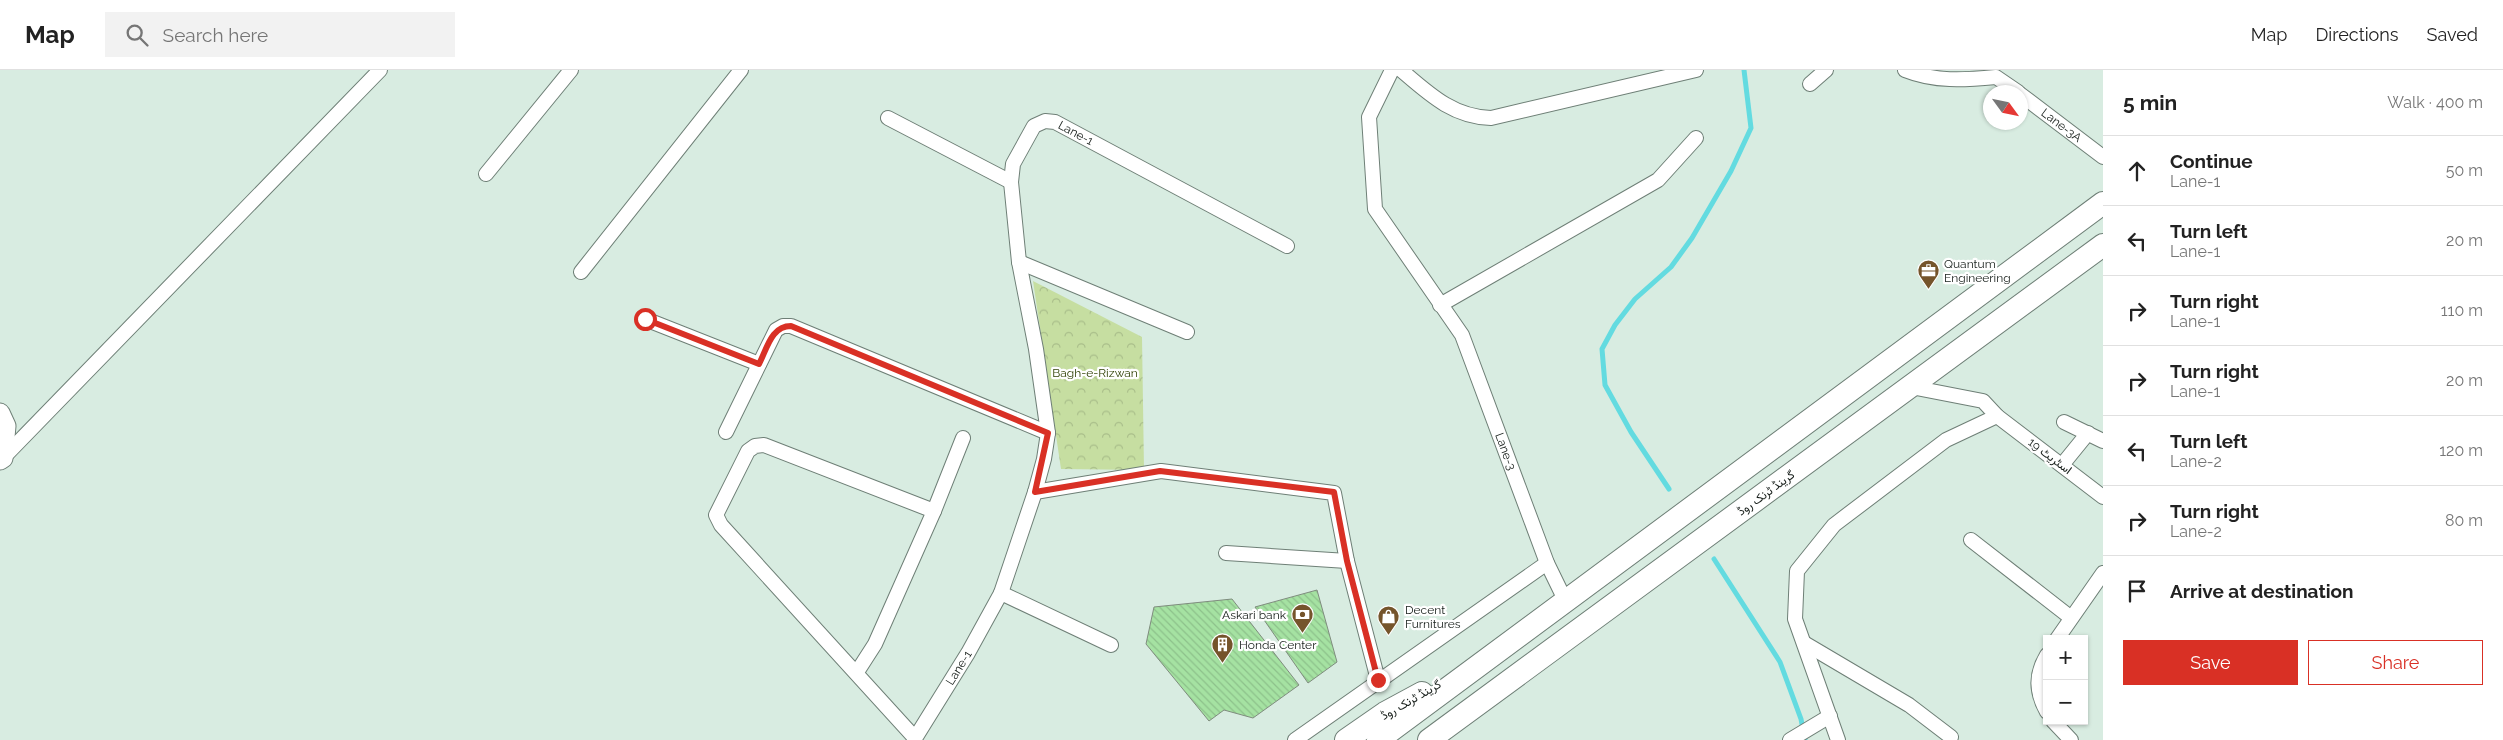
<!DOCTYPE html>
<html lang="en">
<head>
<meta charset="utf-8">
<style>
  body { margin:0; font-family:Raleway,Vazirmatn,sans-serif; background:#f2f2f2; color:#222 }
  .controls { position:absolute; right:15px; bottom:15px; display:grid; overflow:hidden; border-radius:0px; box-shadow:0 1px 4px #0004 }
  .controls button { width:45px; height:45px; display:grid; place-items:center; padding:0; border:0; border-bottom:1px solid #e0e0e0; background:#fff; color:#222; font:25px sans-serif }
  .compass { position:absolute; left:1983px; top:15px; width:45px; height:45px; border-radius:50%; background:#fff; box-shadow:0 1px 4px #0004; rotate:123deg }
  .stop { position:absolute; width:15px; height:15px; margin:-11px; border:4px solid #d93025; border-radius:50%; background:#fff }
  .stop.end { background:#d93025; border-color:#fff; box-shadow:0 1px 5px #0008 }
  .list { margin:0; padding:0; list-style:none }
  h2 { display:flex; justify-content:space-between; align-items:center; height:65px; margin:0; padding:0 20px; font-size:21px }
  h2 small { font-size:16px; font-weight:400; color:#767676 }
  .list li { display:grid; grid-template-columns:32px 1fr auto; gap:15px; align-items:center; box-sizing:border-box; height:70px; padding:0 20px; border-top:1px solid #e0e0e0 }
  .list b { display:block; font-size:19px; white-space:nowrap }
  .list p { margin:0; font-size:16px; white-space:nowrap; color:#767676 }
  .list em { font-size:16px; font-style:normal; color:#767676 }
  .actions { display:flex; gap:10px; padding:15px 20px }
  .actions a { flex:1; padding:11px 0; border:1px solid #d93025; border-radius:0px; text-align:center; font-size:18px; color:#d93025 }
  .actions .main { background:#d93025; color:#fff }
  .icon { flex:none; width:28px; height:28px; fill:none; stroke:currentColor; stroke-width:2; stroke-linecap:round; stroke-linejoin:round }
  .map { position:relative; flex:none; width:2103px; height:670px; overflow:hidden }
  header { display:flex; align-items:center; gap:30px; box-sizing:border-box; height:70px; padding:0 25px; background:#fff; border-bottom:1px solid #e0e0e0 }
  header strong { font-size:24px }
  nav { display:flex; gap:28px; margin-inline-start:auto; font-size:18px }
  .search { width:350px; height:45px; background:#f2f2f2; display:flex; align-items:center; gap:12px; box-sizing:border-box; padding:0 18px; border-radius:0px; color:#767676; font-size:19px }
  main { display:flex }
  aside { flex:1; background:#fff }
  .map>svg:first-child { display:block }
  .park { fill:url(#park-crowns) }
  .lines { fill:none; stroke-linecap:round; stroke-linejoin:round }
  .stream { stroke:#63dbe0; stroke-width:5 }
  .building { fill:url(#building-back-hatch); stroke:#7f8c7e }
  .minor-casing { stroke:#6e7f76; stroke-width:16 }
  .secondary-casing { stroke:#6e7f76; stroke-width:21 }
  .trunk-casing { stroke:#6e7f76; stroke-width:24 }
  .minor { stroke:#fff; stroke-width:14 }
  .secondary { stroke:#fff; stroke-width:19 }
  .trunk { stroke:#fff; stroke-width:22 }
  .route { stroke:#d93025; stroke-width:6 }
  .labels { text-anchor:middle; stroke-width:4.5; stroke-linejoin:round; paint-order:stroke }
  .street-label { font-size:12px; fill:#171e1a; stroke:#fff }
  .poi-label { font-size:12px; fill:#171e1a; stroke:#fff; text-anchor:start }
  .park-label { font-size:12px; fill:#2f4005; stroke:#fff }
</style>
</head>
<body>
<header>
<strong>Map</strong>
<div class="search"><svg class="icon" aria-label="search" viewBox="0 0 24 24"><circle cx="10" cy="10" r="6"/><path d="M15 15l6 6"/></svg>Search here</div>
<nav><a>Map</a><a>Directions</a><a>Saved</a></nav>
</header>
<main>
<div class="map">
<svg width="2103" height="670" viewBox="0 0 2103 670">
  <defs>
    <pattern id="park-crowns" width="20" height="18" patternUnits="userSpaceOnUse" patternTransform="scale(1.25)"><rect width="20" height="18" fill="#c6dea1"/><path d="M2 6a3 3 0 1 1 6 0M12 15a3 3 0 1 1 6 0" fill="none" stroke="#a9be8a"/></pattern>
    <pattern id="building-back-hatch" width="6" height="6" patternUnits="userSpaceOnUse" patternTransform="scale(1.25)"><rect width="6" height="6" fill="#a5e2a2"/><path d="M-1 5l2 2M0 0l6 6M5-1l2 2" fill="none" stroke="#8dc18b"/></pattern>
  </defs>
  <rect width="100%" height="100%" fill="#d8ece1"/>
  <path class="park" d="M1033,211L1142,267L1144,400L1061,399Z"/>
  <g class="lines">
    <g class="stream">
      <path d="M1669,419L1631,362L1605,315L1602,279L1615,255L1635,229L1671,197L1692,168L1731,101L1751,58L1744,0"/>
      <path d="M1714,489L1780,592L1801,649L1805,670"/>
    </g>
  </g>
  <g class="building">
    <path d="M1317,520L1337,592L1308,613L1255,537Z"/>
    <path d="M1232,529L1299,615L1253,648L1224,640L1209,651L1146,574L1154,537Z"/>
  </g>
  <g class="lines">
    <defs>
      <g id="minor">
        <path id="s1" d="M1392,0L1369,47L1375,139L1462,265L1547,493L1566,532"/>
        <path d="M1401,0C1429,24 1453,47 1491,48L1696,0"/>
        <path d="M1905,0C1935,12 1964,10 1996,7L2018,22"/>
        <path d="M1810,14L1826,0"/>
        <path id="s2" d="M2020,24L2103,87"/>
        <path d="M888,48L1011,112"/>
        <path d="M486,104L571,0"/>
        <path d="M1019,192L1187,262"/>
        <path d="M581,202L741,0"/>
        <path d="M1440,235L1658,110L1696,68"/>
        <path d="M645,249L759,294"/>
        <path d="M1997,346L2103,427"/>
        <path d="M2064,352L2103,371"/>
        <path d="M726,362L776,260L783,256H791L1048,363"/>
        <path d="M3,388L380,0"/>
        <path d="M2062,395L2088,363"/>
        <path d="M1035,422L1161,401L1334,423L1347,491L1378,610"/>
        <path d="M1971,470L2070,547"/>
        <path d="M1226,483L1347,491"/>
        <path d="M1001,523L1111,575"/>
        <path d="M2057,569L2103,503"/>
        <path d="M1804,573L1909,635L1951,667"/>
        <path d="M2047,585C2035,605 2036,622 2047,642"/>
        <path d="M857,602L875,574L934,441L963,368"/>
        <path d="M2053,651L2071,670"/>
        <path d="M914,667L721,455L716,445L748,381L755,376L764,375L934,441"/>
        <path id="s3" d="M914,670L968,583L1001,523L1035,422L1044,389L1048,363L1036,279L1019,192L1011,112L1013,94L1034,56L1045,51L1055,52L1287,176"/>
        <path d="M1295,670L1547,493"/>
        <path d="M1790,670L1830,646"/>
        <path d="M1838,670L1795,549L1797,501L1834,455L1946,370L1997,346L1983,331L1911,317"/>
      </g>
      <path id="secondary" d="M0,343L6,356L3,388L0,390"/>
      <g id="trunk">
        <path d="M1346,670L1385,643L1422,623"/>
        <path d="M1378,670L2103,133"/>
        <path d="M1429,670L2103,175"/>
      </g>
    </defs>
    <use href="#minor" class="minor-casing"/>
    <use href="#secondary" class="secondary-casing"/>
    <use href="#trunk" class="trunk-casing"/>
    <use href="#minor" class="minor"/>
    <use href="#secondary" class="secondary"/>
    <use href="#trunk" class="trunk"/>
  </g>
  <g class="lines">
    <path class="route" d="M645,249L759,294C767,279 771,256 791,256L1048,363L1035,422L1160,401L1334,422L1347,491L1378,610"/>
  </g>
  <defs>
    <symbol id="office-pin" viewBox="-11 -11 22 30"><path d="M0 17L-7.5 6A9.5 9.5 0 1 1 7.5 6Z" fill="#75542b" stroke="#fff"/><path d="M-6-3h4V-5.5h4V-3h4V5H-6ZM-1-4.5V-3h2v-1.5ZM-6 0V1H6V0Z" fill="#fff"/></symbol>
    <symbol id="bank-pin" viewBox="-11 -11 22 30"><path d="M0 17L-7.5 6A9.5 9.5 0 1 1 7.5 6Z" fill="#75542b" stroke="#fff"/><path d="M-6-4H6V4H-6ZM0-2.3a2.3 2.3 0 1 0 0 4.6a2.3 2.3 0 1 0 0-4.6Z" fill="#fff"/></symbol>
    <symbol id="shop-pin" viewBox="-11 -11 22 30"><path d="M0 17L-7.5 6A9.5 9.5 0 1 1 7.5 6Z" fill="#75542b" stroke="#fff"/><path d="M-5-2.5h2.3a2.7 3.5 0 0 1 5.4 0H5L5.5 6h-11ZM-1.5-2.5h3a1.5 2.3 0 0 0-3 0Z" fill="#fff"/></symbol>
    <symbol id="building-pin" viewBox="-11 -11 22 30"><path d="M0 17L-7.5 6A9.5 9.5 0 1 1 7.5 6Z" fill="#75542b" stroke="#fff"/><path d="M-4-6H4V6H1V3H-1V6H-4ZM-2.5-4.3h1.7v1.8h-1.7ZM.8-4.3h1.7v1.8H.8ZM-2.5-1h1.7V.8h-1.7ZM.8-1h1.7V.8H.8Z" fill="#fff"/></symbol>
  </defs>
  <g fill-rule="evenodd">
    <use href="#office-pin" x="1916" y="188" width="25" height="34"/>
    <use href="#bank-pin" x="1290" y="532" width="25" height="34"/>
    <use href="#shop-pin" x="1376" y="534" width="25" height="34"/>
    <use href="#building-pin" x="1210" y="562" width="25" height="34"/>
  </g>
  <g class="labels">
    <g class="street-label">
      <text dy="4" stroke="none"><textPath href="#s2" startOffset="52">Lane-3A</textPath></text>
      <text dy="4" stroke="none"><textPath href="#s3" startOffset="699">Lane-1</textPath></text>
      <text dy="4" stroke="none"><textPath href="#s1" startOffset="422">Lane-3</textPath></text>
      <text transform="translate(2050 386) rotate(37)" y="4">اسٹریٹ 19</text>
      <text transform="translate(1766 423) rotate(-36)" y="4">گرینڈ ٹرنک روڈ</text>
      <text dy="4" stroke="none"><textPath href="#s3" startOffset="85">Lane-1</textPath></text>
      <text transform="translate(1411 630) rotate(-30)" y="4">گرینڈ ٹرنک روڈ</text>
    </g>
    <g class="poi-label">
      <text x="1944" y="198">Quantum<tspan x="1944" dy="14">Engineering</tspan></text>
      <text x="1405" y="544">Decent<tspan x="1405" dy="14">Furnitures</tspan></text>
      <text x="1286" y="549" text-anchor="end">Askari bank</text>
      <text x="1239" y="579">Honda Center</text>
    </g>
    <g class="park-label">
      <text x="1095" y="307">Bagh-e-Rizwan</text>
    </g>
  </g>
</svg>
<div class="controls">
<button>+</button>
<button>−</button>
</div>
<svg class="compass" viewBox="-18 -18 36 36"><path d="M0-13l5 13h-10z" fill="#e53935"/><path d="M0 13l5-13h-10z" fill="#767676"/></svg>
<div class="stop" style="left:645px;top:249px"></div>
<div class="stop end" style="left:1378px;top:610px"></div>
</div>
<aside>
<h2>5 min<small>Walk · 400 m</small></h2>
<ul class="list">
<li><svg class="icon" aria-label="ahead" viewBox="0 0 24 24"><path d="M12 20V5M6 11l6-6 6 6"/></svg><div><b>Continue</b><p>Lane-1</p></div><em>50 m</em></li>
<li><svg class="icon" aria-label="left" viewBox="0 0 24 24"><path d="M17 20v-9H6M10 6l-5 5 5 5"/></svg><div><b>Turn left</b><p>Lane-1</p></div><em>20 m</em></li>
<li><svg class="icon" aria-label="right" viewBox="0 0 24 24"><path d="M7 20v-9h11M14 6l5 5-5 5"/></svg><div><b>Turn right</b><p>Lane-1</p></div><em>110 m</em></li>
<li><svg class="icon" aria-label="right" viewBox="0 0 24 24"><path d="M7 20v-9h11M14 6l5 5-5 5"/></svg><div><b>Turn right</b><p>Lane-1</p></div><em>20 m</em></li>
<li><svg class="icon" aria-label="left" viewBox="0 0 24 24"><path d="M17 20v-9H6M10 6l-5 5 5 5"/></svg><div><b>Turn left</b><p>Lane-2</p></div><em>120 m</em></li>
<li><svg class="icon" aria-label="right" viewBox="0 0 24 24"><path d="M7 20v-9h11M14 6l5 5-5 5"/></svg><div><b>Turn right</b><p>Lane-2</p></div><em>80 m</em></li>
<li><svg class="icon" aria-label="arrive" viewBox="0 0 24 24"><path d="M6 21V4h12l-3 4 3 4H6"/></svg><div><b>Arrive at destination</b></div></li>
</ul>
<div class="actions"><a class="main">Save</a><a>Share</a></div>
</aside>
</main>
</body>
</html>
